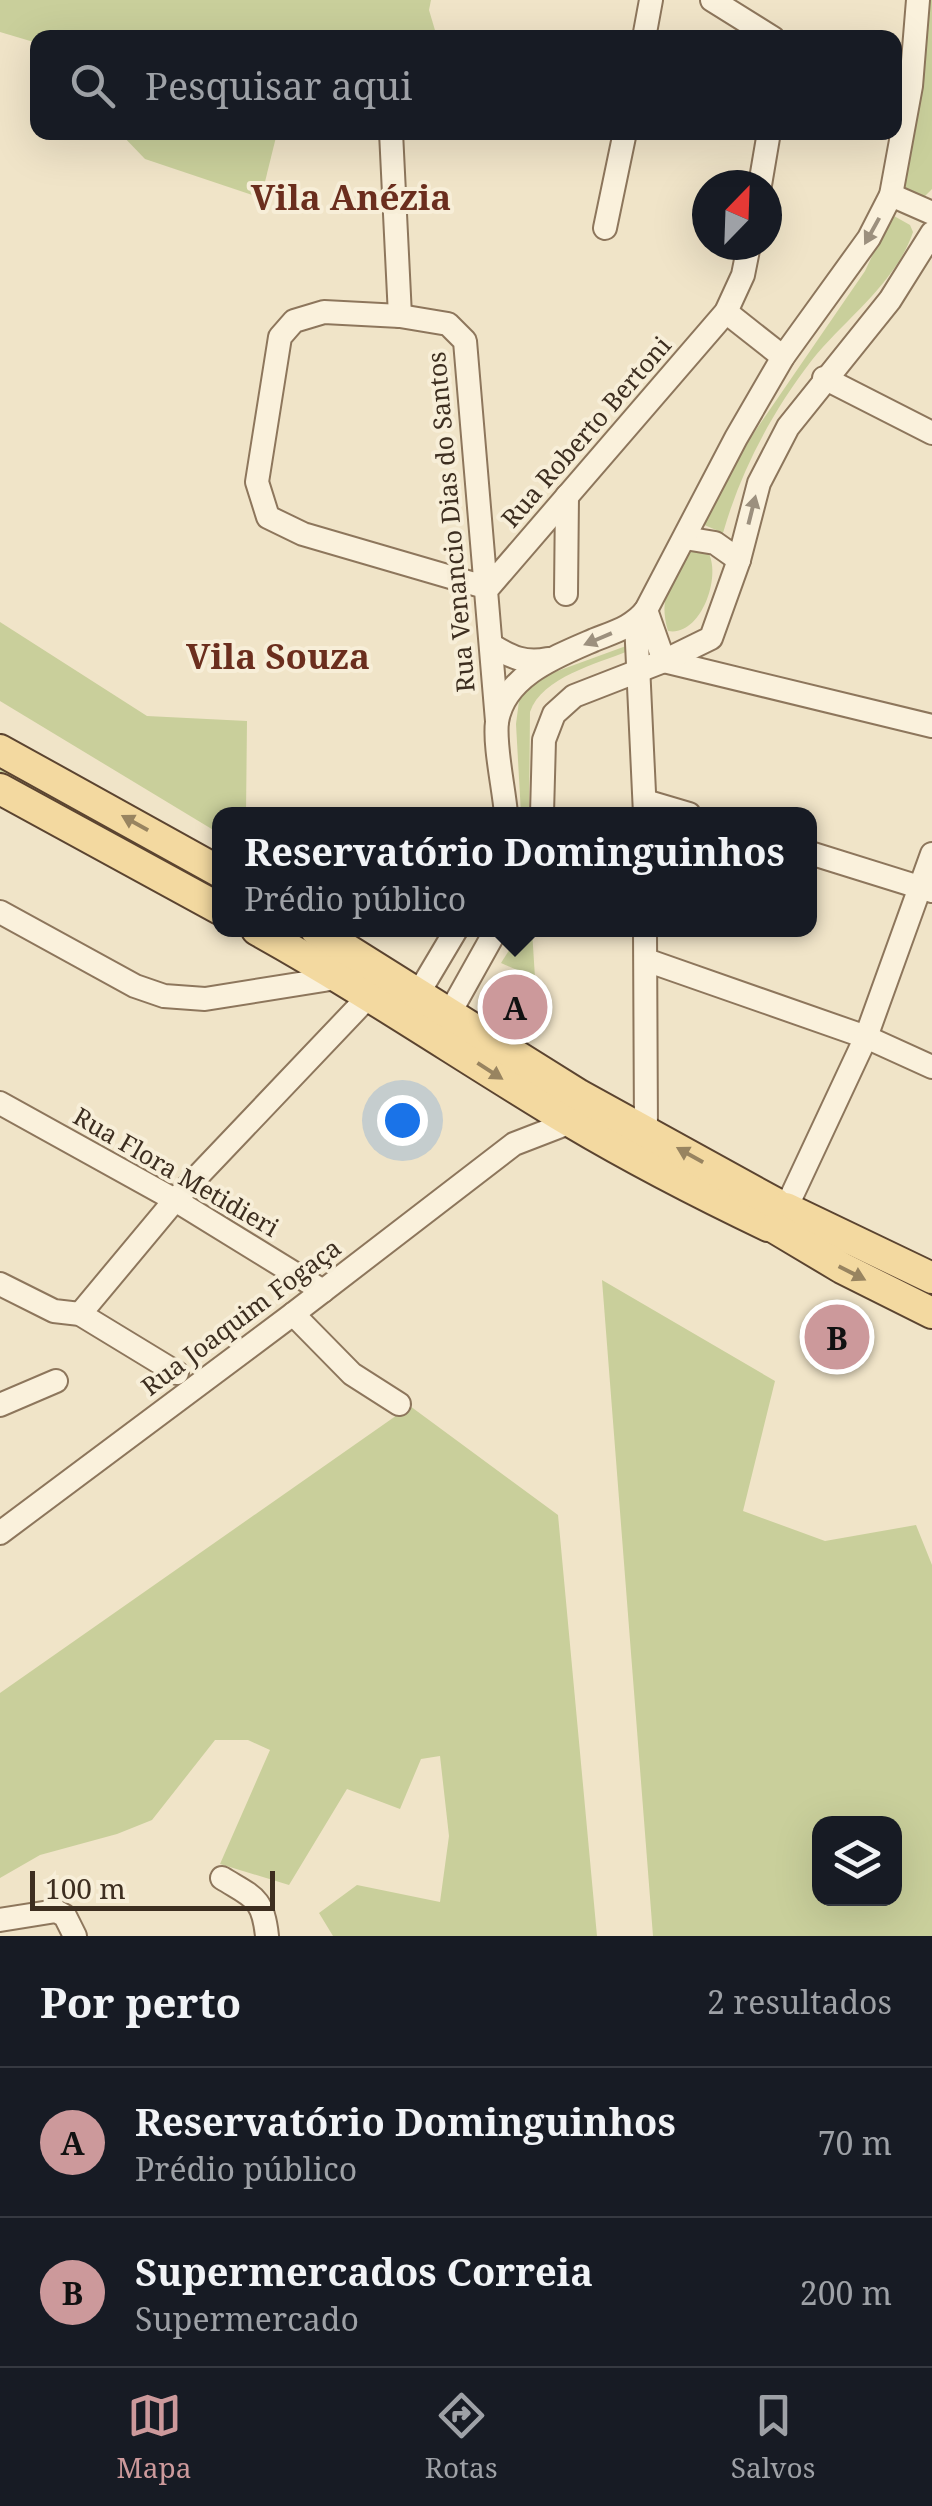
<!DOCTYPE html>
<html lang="pt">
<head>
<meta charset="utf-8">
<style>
  body { margin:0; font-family:"Noto Serif",serif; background:#242831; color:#f1f3f6 }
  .controls { position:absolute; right:30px; bottom:30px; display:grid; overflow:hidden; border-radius:20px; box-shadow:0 10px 40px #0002 }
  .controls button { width:90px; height:90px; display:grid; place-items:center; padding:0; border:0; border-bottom:2px solid #363941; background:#171b24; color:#f1f3f6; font:50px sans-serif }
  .compass { position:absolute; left:692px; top:170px; width:90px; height:90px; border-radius:50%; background:#171b24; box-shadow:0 10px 40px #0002; rotate:23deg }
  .scale { position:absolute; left:30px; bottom:25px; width:245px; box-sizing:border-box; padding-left:10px; border:5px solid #3d2e20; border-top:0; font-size:28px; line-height:35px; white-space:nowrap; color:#3d2e20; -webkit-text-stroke:8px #f7eed8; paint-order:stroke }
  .you { position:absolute; left:402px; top:1120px; width:35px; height:35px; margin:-25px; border:8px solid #fff; border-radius:50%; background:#1a73e8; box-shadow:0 0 0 15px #1a73e833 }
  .badge { display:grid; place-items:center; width:65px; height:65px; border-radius:50%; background:#cc999b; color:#111; font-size:32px; font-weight:700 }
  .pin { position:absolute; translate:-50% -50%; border:5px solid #fff; box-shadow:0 2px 10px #0006 }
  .popup { position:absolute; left:212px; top:807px; width:605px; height:130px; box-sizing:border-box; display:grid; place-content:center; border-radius:20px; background:#171b24; filter:drop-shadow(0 2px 8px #0005); font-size:32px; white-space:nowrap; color:#9ea1a6 }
  .popup b { font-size:38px; color:#f1f3f6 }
  .popup::after { content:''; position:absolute; left:50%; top:100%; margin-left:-20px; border:20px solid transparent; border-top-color:#171b24 }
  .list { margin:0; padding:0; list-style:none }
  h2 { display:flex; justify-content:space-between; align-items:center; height:130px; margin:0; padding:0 40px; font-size:42px }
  h2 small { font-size:32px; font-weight:400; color:#9ea1a6 }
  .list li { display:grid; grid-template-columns:65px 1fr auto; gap:30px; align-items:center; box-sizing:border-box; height:150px; padding:0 40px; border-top:2px solid #363941 }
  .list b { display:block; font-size:38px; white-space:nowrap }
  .list p { margin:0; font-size:32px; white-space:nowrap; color:#9ea1a6 }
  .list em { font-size:32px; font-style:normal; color:#9ea1a6 }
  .icon { flex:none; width:55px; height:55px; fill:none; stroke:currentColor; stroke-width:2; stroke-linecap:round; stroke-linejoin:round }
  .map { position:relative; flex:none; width:932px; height:1936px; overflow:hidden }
  .search { position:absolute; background:#171b24; box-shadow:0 10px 40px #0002; left:30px; right:30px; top:30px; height:110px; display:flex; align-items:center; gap:25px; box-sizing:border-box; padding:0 35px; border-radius:20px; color:#9ea1a6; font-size:38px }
  .sheet { height:430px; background:#171b24 }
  nav { display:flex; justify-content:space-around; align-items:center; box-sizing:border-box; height:140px; border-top:2px solid #363941; background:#171b24; font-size:28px; color:#9ea1a6 }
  nav a { display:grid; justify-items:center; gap:5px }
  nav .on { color:#cc999b }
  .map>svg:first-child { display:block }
  .green { fill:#c9cf9b; fill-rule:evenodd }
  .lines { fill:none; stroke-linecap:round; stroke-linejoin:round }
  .minor-casing { stroke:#8d765c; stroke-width:26 }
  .major-casing { stroke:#5b4430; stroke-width:34 }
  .minor { stroke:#faf1dc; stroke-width:22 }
  .major { stroke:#f3d9a0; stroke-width:30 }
  .oneway { fill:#9c907e }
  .oneway2 { fill:#988460 }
  .labels { text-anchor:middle; stroke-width:8; stroke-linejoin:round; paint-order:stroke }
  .street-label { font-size:25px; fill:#3d2e20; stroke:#f7eed8 }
  .district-label { font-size:35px; font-weight:bold; fill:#6b2e1e; stroke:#f7eed8 }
</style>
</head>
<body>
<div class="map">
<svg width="932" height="1936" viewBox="0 0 932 1936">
  <rect width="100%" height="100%" fill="#f0e4c8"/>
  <g class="green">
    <path d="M0,0H431L429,10L437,37L38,38L37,43L0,32Z"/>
    <path d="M927,0H932V189L922,199L901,190C919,120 927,72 927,0Z"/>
    <path d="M120,133H277L261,198L145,159Z"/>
    <path d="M894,216L910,225L913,232C896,283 845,319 812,360C772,412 741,470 723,533L702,524L751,437L865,271L890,218Z"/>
    <path d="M697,550L709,554C721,579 700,637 668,631C658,596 671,583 688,553Z"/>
    <path d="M0,622L147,716L247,721L246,814H220V834L0,701Z"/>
    <path d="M626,646L628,651C597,664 542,677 530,712L529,814H521L516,724L520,693L533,680Z"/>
    <path d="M0,765L220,887V902L0,781Z"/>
    <path d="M522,930H532L535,978L501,963Z"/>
    <path d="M602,1280L775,1381L743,1511L825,1541L916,1525L932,1565V1936H653ZM820,1824H894V1898H820Z"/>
    <path d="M410,1406L558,1515L597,1936H333L319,1913L357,1885L440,1902L449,1836L440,1756L421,1759L400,1809L347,1789L289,1885L220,1864L270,1750L248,1740H215L152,1820L117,1834L40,1855L0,1878V1693Z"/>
  </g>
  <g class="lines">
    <defs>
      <g id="minor">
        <path d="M712,0L773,38"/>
        <path d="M644,38L651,0"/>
        <path d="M391,132L400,316"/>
        <path d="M760,185L769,132"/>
        <path d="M891,195L932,213"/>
        <path d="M605,228L625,132"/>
        <path d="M726,312L783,357"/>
        <path d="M824,378L932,433"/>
        <path d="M685,538L715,543L739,560"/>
        <path d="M566,594L567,496"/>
        <path d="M646,610L664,661L932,726"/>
        <path d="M636,622L645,814"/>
        <path d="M491,645C511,657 525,664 548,659"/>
        <path d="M497,721L465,341L448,324L400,316L324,312L294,321L280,337L257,482L268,517L303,534L488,588L726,312L743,275L749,245"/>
        <path d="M645,801L689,814"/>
        <path d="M506,814C504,789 494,745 497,722C504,676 557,656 594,640C614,632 633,627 646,610L736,438L783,357L869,238L891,195L911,86L918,0"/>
        <path d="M542,814L544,740L554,714L574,696L664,661L711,638L739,560L759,483L788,427L890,300L932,233"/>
        <path d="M810,853L932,891"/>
        <path d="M0,912L135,986L164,996L205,999L343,977"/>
        <path d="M645,930L646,1132"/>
        <path d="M646,960L866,1037L932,1067"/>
        <path d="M412,1004L456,930"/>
        <path d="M443,1025L496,930"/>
        <path d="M0,1103L175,1200L323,1291"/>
        <path d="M786,1208L866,1037L932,854"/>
        <path d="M0,1284L54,1311L80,1314L177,1373"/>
        <path d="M80,1314L175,1200L370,995"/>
        <path d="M293,1314L352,1374L399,1404"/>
        <path d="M0,1405L56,1381"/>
        <path d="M0,1533L293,1314L514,1144L571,1122"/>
        <path d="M222,1878C253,1897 263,1897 267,1936"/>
        <path d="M0,1920L56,1911L65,1916L75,1936"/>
      </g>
      <g id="major">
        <path d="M0,750L220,872"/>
        <path d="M0,789L220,909"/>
        <path d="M257,930C365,990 466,1059 571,1122C635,1160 701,1194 768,1226"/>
        <path d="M316,930L579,1095L775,1203"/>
        <path d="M786,1208L932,1278"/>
        <path d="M775,1228L842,1268L932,1313"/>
      </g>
    </defs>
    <use href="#minor" class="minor-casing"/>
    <use href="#major" class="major-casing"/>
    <use href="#minor" class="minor"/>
    <use href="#major" class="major"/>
  </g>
  <defs><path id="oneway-solid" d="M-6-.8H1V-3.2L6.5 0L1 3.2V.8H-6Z" transform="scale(2.5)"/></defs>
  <g class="oneway">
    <use href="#oneway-solid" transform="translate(872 231) rotate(119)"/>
    <use href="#oneway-solid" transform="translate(752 510) rotate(-76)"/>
    <use href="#oneway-solid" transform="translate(598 639) rotate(157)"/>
  </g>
  <g class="oneway2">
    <use href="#oneway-solid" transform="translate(135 823) rotate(-151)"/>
    <use href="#oneway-solid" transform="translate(490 1071) rotate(33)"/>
    <use href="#oneway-solid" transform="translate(690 1155) rotate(-151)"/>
    <use href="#oneway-solid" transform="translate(852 1273) rotate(27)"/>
  </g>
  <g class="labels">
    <g class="street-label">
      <text transform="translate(586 432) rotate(-49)" y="9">Rua Roberto Bertoni</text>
      <text transform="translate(451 522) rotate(-95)" y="9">Rua Venancio Dias do Santos</text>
      <text transform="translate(176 1172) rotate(30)" y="9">Rua Flora Metidieri</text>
      <text transform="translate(241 1317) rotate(-37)" y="9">Rua Joaquim Fogaça</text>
    </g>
    <g class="district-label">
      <text x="351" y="210">Vila Anézia</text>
      <text x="278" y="669">Vila Souza</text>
    </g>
  </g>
</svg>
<div class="controls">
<button><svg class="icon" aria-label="layers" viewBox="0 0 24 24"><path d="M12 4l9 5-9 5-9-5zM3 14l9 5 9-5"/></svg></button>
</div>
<svg class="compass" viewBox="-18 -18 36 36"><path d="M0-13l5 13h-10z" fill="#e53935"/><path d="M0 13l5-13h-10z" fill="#9ea1a6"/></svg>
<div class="scale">100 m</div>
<div class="you"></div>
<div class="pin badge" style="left:515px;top:1007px">A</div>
<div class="popup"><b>Reservatório Dominguinhos</b>Prédio público</div>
<div class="pin badge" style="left:837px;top:1337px">B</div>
<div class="search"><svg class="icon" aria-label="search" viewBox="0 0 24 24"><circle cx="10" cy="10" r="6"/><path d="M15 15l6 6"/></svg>Pesquisar aqui</div>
</div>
<section class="sheet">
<h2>Por perto<small>2 resultados</small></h2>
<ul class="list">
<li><span class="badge">A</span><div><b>Reservatório Dominguinhos</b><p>Prédio público</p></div><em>70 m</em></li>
<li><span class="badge">B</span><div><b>Supermercados Correia</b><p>Supermercado</p></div><em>200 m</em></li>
</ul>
</section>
<nav>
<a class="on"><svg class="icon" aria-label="map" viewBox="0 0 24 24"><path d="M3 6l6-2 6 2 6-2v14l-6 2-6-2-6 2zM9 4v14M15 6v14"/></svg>Mapa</a>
<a><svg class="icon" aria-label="directions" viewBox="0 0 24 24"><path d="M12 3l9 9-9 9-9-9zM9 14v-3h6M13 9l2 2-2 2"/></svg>Rotas</a>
<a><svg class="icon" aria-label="saved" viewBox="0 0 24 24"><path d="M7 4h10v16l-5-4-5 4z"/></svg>Salvos</a>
</nav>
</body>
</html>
